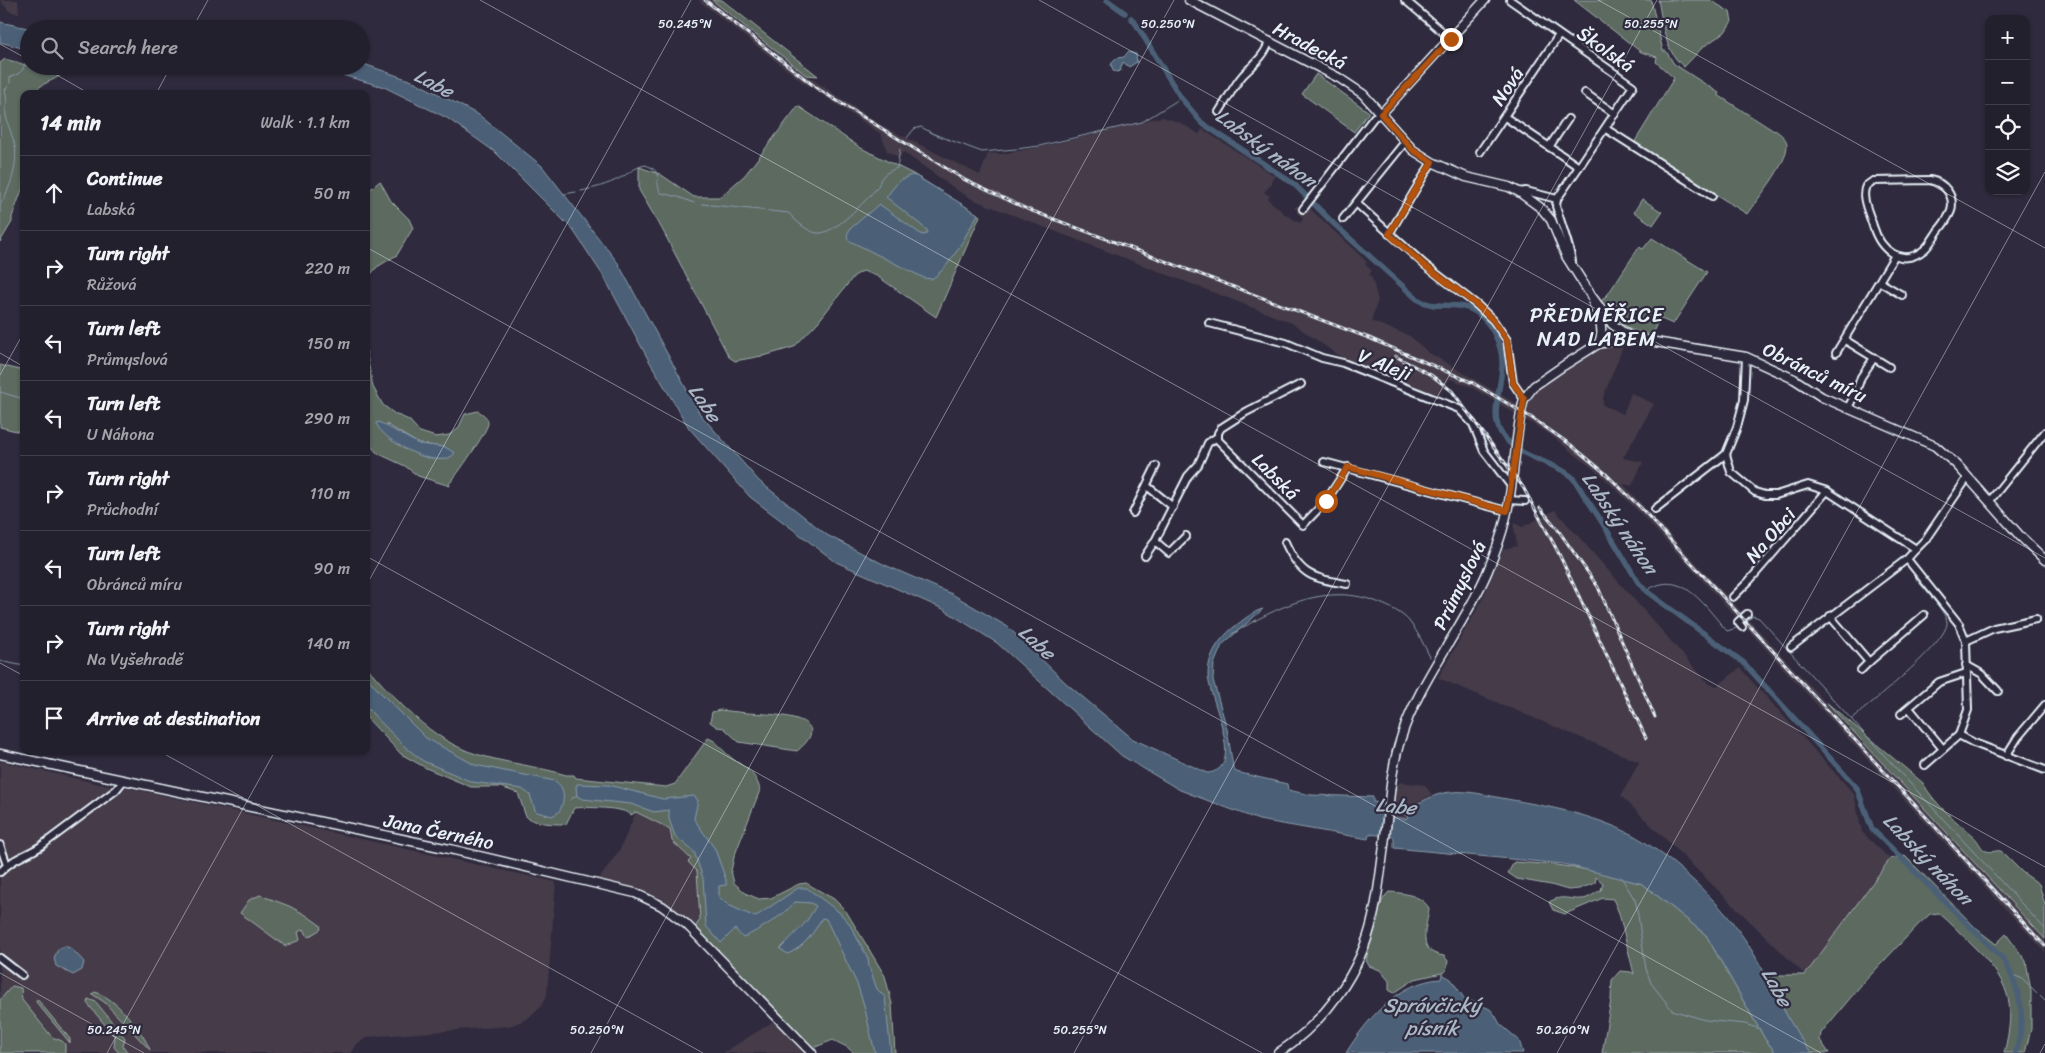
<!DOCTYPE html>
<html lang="en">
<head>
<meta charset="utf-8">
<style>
  body { margin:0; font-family:Sriracha,sans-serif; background:#2b2836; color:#f1f3f6 }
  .controls { position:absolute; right:15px; top:15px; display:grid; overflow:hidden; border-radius:10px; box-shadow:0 1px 4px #0004 }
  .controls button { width:45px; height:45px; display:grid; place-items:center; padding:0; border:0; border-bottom:1px solid #403e4a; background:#23202e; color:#f1f3f6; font:25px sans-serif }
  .stop { position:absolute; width:15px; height:15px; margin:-11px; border:4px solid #b45309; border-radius:50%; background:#fff }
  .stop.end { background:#b45309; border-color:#fff; box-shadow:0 1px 5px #0008 }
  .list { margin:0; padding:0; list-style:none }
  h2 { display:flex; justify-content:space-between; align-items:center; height:65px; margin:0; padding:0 20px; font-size:21px }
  h2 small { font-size:16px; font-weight:400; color:#a3a3aa }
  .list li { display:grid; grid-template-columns:32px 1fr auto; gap:15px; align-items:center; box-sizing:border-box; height:75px; padding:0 20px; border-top:1px solid #403e4a }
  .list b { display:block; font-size:19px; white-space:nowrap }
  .list p { margin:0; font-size:16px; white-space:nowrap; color:#a3a3aa }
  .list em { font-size:16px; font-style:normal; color:#a3a3aa }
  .icon { flex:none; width:28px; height:28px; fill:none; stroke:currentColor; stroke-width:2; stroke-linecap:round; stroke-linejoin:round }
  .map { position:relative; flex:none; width:2045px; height:1053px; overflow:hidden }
  .search { position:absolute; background:#23202e; box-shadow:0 1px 4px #0004; left:20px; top:20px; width:350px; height:55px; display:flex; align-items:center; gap:12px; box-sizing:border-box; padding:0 18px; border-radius:28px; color:#a3a3aa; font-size:19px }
  .panel { position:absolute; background:#23202e; box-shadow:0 1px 4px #0004; left:20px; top:90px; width:350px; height:665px; border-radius:10px }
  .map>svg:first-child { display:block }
  .built { fill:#443a49 }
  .green { fill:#5b6a61; stroke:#a2aeac; fill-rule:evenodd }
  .water { fill:#4c6177; stroke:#8a9bab }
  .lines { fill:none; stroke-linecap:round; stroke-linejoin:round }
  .stream { stroke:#8a9bab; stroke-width:1 }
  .canal { stroke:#4c6177; stroke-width:5.5 }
  .minor-casing { stroke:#e8f1f8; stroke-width:10 }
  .tertiary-casing { stroke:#e8f1f8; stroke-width:11 }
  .minor { stroke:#2f2a3d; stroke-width:6 }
  .tertiary { stroke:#2f2a3d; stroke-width:8 }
  .rail-casing { stroke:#e8f1f8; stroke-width:3 }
  .rail { stroke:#2f2a3d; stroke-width:1; stroke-dasharray:4; stroke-linecap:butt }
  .route { stroke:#b45309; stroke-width:6 }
  .ticks { fill:none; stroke:#e8f1f8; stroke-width:1; stroke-opacity:0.45 }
  .labels { text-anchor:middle; stroke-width:4.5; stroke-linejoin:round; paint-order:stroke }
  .street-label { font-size:19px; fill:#e8f1f8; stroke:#2f2a3d }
  .water-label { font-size:20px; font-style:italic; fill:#aab7c4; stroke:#2f2a3d }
  .quarter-label { font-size:21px; letter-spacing:1px; fill:#e8f1f8; stroke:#2f2a3d }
  .ticks-label { font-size:12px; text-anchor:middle; fill:#e8f1f8; stroke:#2f2a3d; stroke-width:4.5; stroke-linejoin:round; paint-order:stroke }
</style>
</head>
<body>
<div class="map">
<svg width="2045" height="1053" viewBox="0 0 2045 1053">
  <rect width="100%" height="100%" fill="#2f2a3d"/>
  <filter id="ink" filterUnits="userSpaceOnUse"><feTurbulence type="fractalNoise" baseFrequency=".02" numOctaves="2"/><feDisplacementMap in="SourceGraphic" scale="10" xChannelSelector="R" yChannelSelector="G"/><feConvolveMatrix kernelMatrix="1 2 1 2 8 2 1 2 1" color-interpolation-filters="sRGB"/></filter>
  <g filter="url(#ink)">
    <g class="built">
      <path d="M0,0H18L19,14L9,11Z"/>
      <path d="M698,0H712L792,65L852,106L885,127L980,175L988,153L1002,154L1054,144L1152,119L1163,117L1181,123L1199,134L1202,129L1275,176L1271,182L1273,183L1264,192L1270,196L1268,199L1271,202V203L1274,204L1285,214L1300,223L1303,218L1296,212L1297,210L1294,208L1296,206L1300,207L1304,203L1367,262L1365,264L1372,271L1369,275L1372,277L1378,300L1371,321L1410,336L1428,352L1525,409L1528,400L1535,390L1598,350L1613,345L1623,347L1603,398V405L1623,414L1631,393L1654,404L1623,458L1643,462L1632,486L1623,484L2045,939V952L1638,511L1602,476L1549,434L1471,387L1450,379L1438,397L1368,370L1342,358L1292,323L974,200L958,191L903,152L899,158L887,151L881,134L801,81Z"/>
      <path d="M1555,510L1709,684L1717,686L1740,668L1854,794L1862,832L1890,859L1805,975L1621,796L1639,762L1438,678L1482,600L1503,549L1517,546L1513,522L1522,527Z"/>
      <path d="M0,761L113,787L118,792L126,787L556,882L547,995L540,1008L527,1019L510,1026L368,1037L357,1044L351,1053H0Z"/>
      <path d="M1401,782L1425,785L1432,795L1408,807L1404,814L1408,817L1406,819L1390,817L1394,786Z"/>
      <path d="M636,812L670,829L672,841L691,859L697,870L700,920L695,927L679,912L644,892L599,879L620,849Z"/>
      <path d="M774,1021L806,1053H723Z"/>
    </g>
    <g class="green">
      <path d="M712,0H722L818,76L806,75Z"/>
      <path d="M1574,0H1651L1663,51H1666L1674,64L1719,93L1718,95L1774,131L1775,130C1780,134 1787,138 1787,145C1787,165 1758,198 1747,214L1634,143L1674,78L1656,62L1657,57L1641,52Z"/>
      <path d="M1658,0H1710L1730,12L1732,21L1725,32L1703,47L1684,67C1664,51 1663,23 1658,0Z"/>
      <path d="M5,59L29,66L80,73H63C54,82 40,82 34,94H24V184L12,217V222L0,242V63Z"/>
      <path d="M1316,74L1369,112L1354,132L1302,94Z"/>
      <path d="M798,106L861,148L913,174L980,216L936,317L877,276L863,271L854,276L818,322L794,347L767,355L735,361L729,357L662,229L639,190V167L660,174L694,197H720L745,175Z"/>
      <path d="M380,181L391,201L409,219L413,228L397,255L377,267L366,280V193Z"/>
      <path d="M1642,199L1662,212L1653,225L1634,212Z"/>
      <path d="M1652,238L1707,272L1673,324L1659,318L1652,335C1624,329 1617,326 1601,301L1608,294L1639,247L1643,249Z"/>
      <path d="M366,351L373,387L383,405L395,414L409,420L420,432L436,437L449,435L458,429L465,414L478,411C483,414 488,417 488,423C489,429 456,477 449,484L450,486L418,476L405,466L377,453L366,440ZM386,424L419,444L445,447L404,449Z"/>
      <path d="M0,365L24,371V433L0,427Z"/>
      <path d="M366,666C396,700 431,740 476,754C505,763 537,766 566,775H574L576,778L666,787L675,784L708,738C717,741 720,747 726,753C739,766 755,768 760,790L734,857L731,871L734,883L747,894L759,899L771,898L799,884L806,883L834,899L846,911L885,976L892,1004L895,1053H854L847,1047L833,1040L813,1048L695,927L700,920L697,871L688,862L691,859L672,841L670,829L636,812L631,815C625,807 585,807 574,808L566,824C553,824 537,824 526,817L518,793L500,787H471L426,768L401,754L366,717Z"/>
      <path d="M1826,702L1923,783C1934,804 1956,821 1974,837C1979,841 1980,848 1986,851C1992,853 1996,850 2001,851L2022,872L2039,884L2045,905V939Z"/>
      <path d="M720,710C729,711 738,712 747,713C768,714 841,715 797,751L739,742L724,728L717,727L710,722L712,712Z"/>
      <path d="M1905,856L1978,930L1996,944L2006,934L2026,961L2031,991V1029L2025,1053H2004C2017,1002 2009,981 1972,945C1961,934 1951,923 1939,913L1930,914L1919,924L1862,984L1821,1033L1820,1040L1829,1053H1811L1796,1034L1766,975H1805L1890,859Z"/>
      <path d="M1514,862L1556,865L1589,870L1588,869L1643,884L1706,935L1765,1039L1776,1053H1602L1611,1000L1612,980L1620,971L1631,972L1634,974L1619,913L1613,899L1603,898L1565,914L1553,910L1549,902C1563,894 1567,900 1582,899C1588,899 1595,893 1601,890L1603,883L1596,877L1595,883L1579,889L1568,890L1551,885L1517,879L1508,873Z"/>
      <path d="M1389,892C1404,893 1421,895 1429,908C1427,928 1415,952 1444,956L1448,961L1446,971L1442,973L1415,979L1394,993L1389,990V981L1380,970L1369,966L1366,960C1370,944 1376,902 1389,892Z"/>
      <path d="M260,895L289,906L306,915L320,925L321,929L308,937L304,929L298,932L300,940L285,946L240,913L249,900Z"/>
      <path d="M12,986L21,988L22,1000L52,1037L62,1041L65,1044V1053H0V1000Z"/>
      <path d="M95,992C115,997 143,1031 150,1050L104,1002L92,994Z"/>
      <path d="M37,999L70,1039V1043L36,1002Z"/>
      <path d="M88,999L96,1002L125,1038L123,1046L128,1053H119L114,1047L115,1037L87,1003Z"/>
    </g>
    <g class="water">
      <path d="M0,22L32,29H29V50L0,42Z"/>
      <path d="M1128,52L1136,54L1137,62L1129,67L1123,62L1120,71L1117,72L1113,71L1111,64L1117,58L1124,57Z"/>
      <path d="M361,63L415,82L479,115L542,166L618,263L700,414L759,481L827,535L885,565L952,594L1008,627L1066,683L1133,739L1207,773C1248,770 1208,697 1208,675C1208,655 1219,639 1234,627C1242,621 1253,611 1263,609L1222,645L1214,664L1213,680L1227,729L1233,767L1236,772L1287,784L1288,790L1311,795L1373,797V802L1392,804L1391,817L1406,819L1408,817L1404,814L1405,808C1421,804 1433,793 1451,792C1469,790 1489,796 1507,799C1548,806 1594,815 1631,834C1665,852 1710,893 1733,923C1765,963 1780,1013 1811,1053H1776L1765,1039L1706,935L1643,884L1563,864L1394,848V837L1369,834L1368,839L1259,820L1180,790L1122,756L997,643L943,609L836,562L750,497L689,428L648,359L604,277L573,230L495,152L447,118L384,87L342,75L297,66H361Z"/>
      <path d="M911,175L916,176L978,214C965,236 953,264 932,279L924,278L848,240L847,235L850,229L879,204L922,235L927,234V230L886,197L899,181Z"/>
      <path d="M379,422L419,444L445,447L455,453C441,473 383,442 376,423Z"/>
      <path d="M366,676L379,691L426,738L475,765L555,781C566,788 565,801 559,812L552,816L537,812L535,810L530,795L522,789L472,782L423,761L404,746L366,707Z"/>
      <path d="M577,784L609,785L663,799L694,796L698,800L694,819L715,849L726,880V885L719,886V897L728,905L755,917L798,888H807L839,912L849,923L868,958L869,966L877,989L885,997L891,1053H875L864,1005L857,984L826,919L822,918C813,934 805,946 788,954L780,949L806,922L816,906L811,903L795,902C782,917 760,929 743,938L735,929L721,943L706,926L703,878L694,852L675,836L669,819V810L654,812L631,804L582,799L577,796L576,787Z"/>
      <path d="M65,946L72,949L84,962L82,970L73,975L56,966L54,958L58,949Z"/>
      <path d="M1442,974L1451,979L1464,998L1490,1009L1495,1015L1500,1024L1519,1040L1523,1053H1346C1366,1020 1399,981 1441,979Z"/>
    </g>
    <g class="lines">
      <g class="stream">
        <path d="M27,57L29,50"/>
        <path d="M907,138L914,129L921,127L934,134L982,152L1016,149L1039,146L1142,122L1181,98"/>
        <path d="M581,191C595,188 607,185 620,178C630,173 633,168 645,165C665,171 653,181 661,193L678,197L694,203"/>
        <path d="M564,194L576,192"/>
        <path d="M702,204L789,213C794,220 809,233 818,233C834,235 866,200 876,189C880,185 879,180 883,176C887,172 892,170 897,168L900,149"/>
        <path d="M0,205C10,189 18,166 15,146C13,136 8,127 6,116C5,108 8,100 5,90L10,84V77C19,74 23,72 25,63"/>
        <path d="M0,392L24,399"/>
        <path d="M1646,591C1682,566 1705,607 1727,631L1740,627"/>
        <path d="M1743,625L1753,616L1759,618L1904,777"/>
        <path d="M1232,634C1277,607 1327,581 1380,603C1390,607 1402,613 1409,621C1418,632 1424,645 1430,657"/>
        <path d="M0,661L24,666"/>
        <path d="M1852,719C1868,705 1949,642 1947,622C1945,611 1923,588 1916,579"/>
        <path d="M1907,780L2045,929"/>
        <path d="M570,800L577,795"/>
        <path d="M1621,877L1635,900L1637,909L1646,969L1651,983L1672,1010L1705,1020L1745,1024L1760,1029"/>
        <path d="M2013,975L2023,979L2045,1001"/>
      </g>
      <g class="canal">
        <path d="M1107,0L1125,13"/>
        <path d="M1131,18L1136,24L1181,98L1202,123L1294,184L1334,224L1417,299C1433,309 1447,303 1464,307C1483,311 1495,331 1500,348C1509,376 1485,413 1503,436C1516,452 1533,457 1551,465C1558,468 1565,471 1571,476C1577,482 1581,491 1586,498C1605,525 1621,554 1638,582L1646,591L1744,663L1857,788L1872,829L2003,959C2022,991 2026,1017 2016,1053"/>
      </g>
      <defs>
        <g id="minor">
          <path d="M1405,0L1451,39"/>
          <path d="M1585,93L1615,114"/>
          <path d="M1219,112C1227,100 1234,85 1243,75C1252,66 1266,55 1269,41"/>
          <path d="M1505,117L1579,167L1633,86L1510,0"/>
          <path d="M1606,129L1712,196"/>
          <path d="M1549,147L1568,119"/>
          <path d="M1480,152L1559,35"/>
          <path d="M1930,180C1945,183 1955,196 1951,211C1948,219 1943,225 1938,231C1934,237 1930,244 1925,249C1901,269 1880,249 1873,226C1870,215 1860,197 1866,186L1873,181Z"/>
          <path d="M1519,192L1526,191L1557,199L1579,167"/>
          <path d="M1557,199L1556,206C1559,218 1574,257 1572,266"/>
          <path d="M1356,203L1425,265L1477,305L1493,320L1507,340L1513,383L1524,399"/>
          <path d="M1303,209L1374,117L1381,114"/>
          <path d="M1343,219L1405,142"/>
          <path d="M1389,234L1432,162"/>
          <path d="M1880,282L1902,295"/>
          <path d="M1209,323L1286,343L1322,358L1343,363L1459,409L1473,424L1484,451L1511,486"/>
          <path d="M1845,340L1889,367"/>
          <path d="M1836,353L1895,255"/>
          <path d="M1746,357L1744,400L1737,427L1726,454L1731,472L1755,492L1765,495H1776L1808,485L1827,491L1916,549L1907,559L1959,624L1966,641L1968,710L1959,735L1974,743L2045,770"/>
          <path d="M1301,384L1246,412L1221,428L1218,433V440L1303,525L1326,501L1348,467"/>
          <path d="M1848,408L1856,392L1861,377L1874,358"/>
          <path d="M1324,462L1507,511"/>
          <path d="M1147,486L1173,507"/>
          <path d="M1509,500L1525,501"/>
          <path d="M1989,502L2045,432"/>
          <path d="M1655,509L1726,454"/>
          <path d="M1133,513L1156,466"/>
          <path d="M1155,541L1169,553L1186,536"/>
          <path d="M1285,542C1300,576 1313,578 1347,584"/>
          <path d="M1916,549L1925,540L1968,477"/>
          <path d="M1145,556L1155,541L1188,476L1198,465L1208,443L1217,437"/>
          <path d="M1733,597L1749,581L1827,491"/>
          <path d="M1830,616L1869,662L1924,615"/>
          <path d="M1742,627L1738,622L1747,614"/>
          <path d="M1966,641L1994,628L2036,619"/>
          <path d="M1791,647L1907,559"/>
          <path d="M1966,665L1982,674L1998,691"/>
          <path d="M1861,670L1869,662"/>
          <path d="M1909,708L1943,749"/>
          <path d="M1901,714L1939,682L1966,673"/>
          <path d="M2006,756L2018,737L2045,705"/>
          <path d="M1925,765L1959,735"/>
          <path d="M0,845L7,865"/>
          <path d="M0,872C13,858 26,856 41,846L116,790L124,780"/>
          <path d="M0,958L22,975"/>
        </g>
        <g id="tertiary">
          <path d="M1189,0L1339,78L1363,94L1413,150L1432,162L1466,177L1509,187L1519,192L1541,208L1551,220L1566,256L1590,294L1612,324L1631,338"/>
          <path d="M1381,114L1485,0"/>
          <path d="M1593,303C1598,317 1606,331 1598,344"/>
          <path d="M0,754L454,850L635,893L662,906L686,924L812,1053"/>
          <path d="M1278,1053C1325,1022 1361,972 1373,917C1380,886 1383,852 1387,820C1390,793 1392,765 1401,738C1418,683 1462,629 1486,575C1495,554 1504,529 1508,507C1515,471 1515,434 1524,399L1534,386L1563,366L1598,344L1617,340L1631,338L1746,357L1794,379L1822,397L1935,446L1957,465L2020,536L2045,560"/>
        </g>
      </defs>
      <use href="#minor" class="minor-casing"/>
      <use href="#tertiary" class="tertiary-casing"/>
      <use href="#minor" class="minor"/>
      <use href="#tertiary" class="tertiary"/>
      <defs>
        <g id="rail">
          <path d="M705,0L818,89L965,180L1027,209L1369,338L1473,383L1532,418L1571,445L1605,473L1641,508L2045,946"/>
          <path d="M1395,356L1431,375L1452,391L1523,487L1558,552L1646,738"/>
          <path d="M1540,508L1556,527L1598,587L1655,717"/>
        </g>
      </defs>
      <use href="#rail" class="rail-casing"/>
      <use href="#rail" class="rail"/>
    </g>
  </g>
  <g class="lines" filter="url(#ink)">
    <path class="route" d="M1326,501L1348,467L1507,511L1524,399L1513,383L1507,340L1493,320L1477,305L1424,265L1389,234L1432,162L1413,150L1381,114L1451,39"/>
  </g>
  <path class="ticks" d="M480,0L2045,867M1039,0L2045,558M1598,0L2045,248M192,29L208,0M0,44L29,60M41,66L90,94M156,94L171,66M366,247L1821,1053M0,353L24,367M0,375L24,332M366,556L1262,1053M366,586L691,0M0,663L24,676M159,751L703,1053M0,973L144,1053M107,1053L275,751M591,1053L1174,0M1074,1053L1657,0M1557,1053L2045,172M2040,1053L2045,1044"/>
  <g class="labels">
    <g class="street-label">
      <text transform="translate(1310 45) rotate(28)" y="7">Hradecká</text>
      <text transform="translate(1606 49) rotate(35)" y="7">Školská</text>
      <text transform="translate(1507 86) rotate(-56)" y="7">Nová</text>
      <text transform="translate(1385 364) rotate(22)" y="7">V Aleji</text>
      <text transform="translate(1815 372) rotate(26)" y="7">Obránců míru</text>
      <text transform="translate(1276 476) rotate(45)" y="7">Labská</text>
      <text transform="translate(1770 535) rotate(-49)" y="7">Na Obci</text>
      <text transform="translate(1459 585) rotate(-64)" y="7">Průmyslová</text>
      <text transform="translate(439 831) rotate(12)" y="7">Jana Černého</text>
    </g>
    <g class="water-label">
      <text transform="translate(434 83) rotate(28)" y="7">Labe</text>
      <text transform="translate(1266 148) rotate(36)" y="7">Labský náhon</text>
      <text transform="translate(705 403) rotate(56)" y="7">Labe</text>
      <text transform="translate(1620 523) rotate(56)" y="7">Labský náhon</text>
      <text transform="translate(1037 642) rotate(42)" y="7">Labe</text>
      <text transform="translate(1396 806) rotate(5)" y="7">Labe</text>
      <text transform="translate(1928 859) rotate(46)" y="7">Labský náhon</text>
      <text transform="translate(1777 987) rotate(61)" y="7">Labe</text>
      <text x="1432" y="1012">Správčický<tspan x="1432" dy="23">písník</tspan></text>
    </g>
    <g class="quarter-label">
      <text x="1597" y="322">PŘEDMĚŘICE<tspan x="1597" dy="24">NAD LABEM</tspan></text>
    </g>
  </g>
  <g class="ticks-label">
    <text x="685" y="28">50.245°N</text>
    <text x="1168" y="28">50.250°N</text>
    <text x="1651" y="28">50.255°N</text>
    <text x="114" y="1034">50.245°N</text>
    <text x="597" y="1034">50.250°N</text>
    <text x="1080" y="1034">50.255°N</text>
    <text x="1563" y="1034">50.260°N</text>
  </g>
</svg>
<div class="controls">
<button>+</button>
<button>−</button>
<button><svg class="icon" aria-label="locate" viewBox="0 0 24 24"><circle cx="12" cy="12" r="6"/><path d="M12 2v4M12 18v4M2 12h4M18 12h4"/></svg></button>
<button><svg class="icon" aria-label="layers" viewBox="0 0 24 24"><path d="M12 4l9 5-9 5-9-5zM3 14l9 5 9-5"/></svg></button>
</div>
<div class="stop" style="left:1326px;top:501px"></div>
<div class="stop end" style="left:1451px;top:39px"></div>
<div class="search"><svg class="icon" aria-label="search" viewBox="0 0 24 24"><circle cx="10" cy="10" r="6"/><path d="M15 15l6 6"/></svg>Search here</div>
<section class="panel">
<h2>14 min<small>Walk · 1.1 km</small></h2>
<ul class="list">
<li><svg class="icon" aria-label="ahead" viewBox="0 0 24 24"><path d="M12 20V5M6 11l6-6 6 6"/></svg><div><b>Continue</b><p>Labská</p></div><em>50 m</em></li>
<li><svg class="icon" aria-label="right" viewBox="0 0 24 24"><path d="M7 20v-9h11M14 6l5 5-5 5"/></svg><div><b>Turn right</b><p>Růžová</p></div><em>220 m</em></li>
<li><svg class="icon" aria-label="left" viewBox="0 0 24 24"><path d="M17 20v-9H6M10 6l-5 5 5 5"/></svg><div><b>Turn left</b><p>Průmyslová</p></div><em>150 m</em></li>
<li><svg class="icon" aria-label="left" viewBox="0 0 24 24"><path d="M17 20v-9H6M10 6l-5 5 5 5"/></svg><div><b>Turn left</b><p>U Náhona</p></div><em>290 m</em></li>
<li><svg class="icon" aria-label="right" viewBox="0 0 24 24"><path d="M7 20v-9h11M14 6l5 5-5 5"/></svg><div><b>Turn right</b><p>Průchodní</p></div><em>110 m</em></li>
<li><svg class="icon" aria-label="left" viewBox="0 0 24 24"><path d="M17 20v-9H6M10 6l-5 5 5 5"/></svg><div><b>Turn left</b><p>Obránců míru</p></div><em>90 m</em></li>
<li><svg class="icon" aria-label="right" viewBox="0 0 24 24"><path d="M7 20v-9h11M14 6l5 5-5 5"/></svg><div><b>Turn right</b><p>Na Vyšehradě</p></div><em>140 m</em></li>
<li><svg class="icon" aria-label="arrive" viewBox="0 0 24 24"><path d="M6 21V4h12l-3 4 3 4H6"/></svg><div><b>Arrive at destination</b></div></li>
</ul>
</section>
</div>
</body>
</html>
